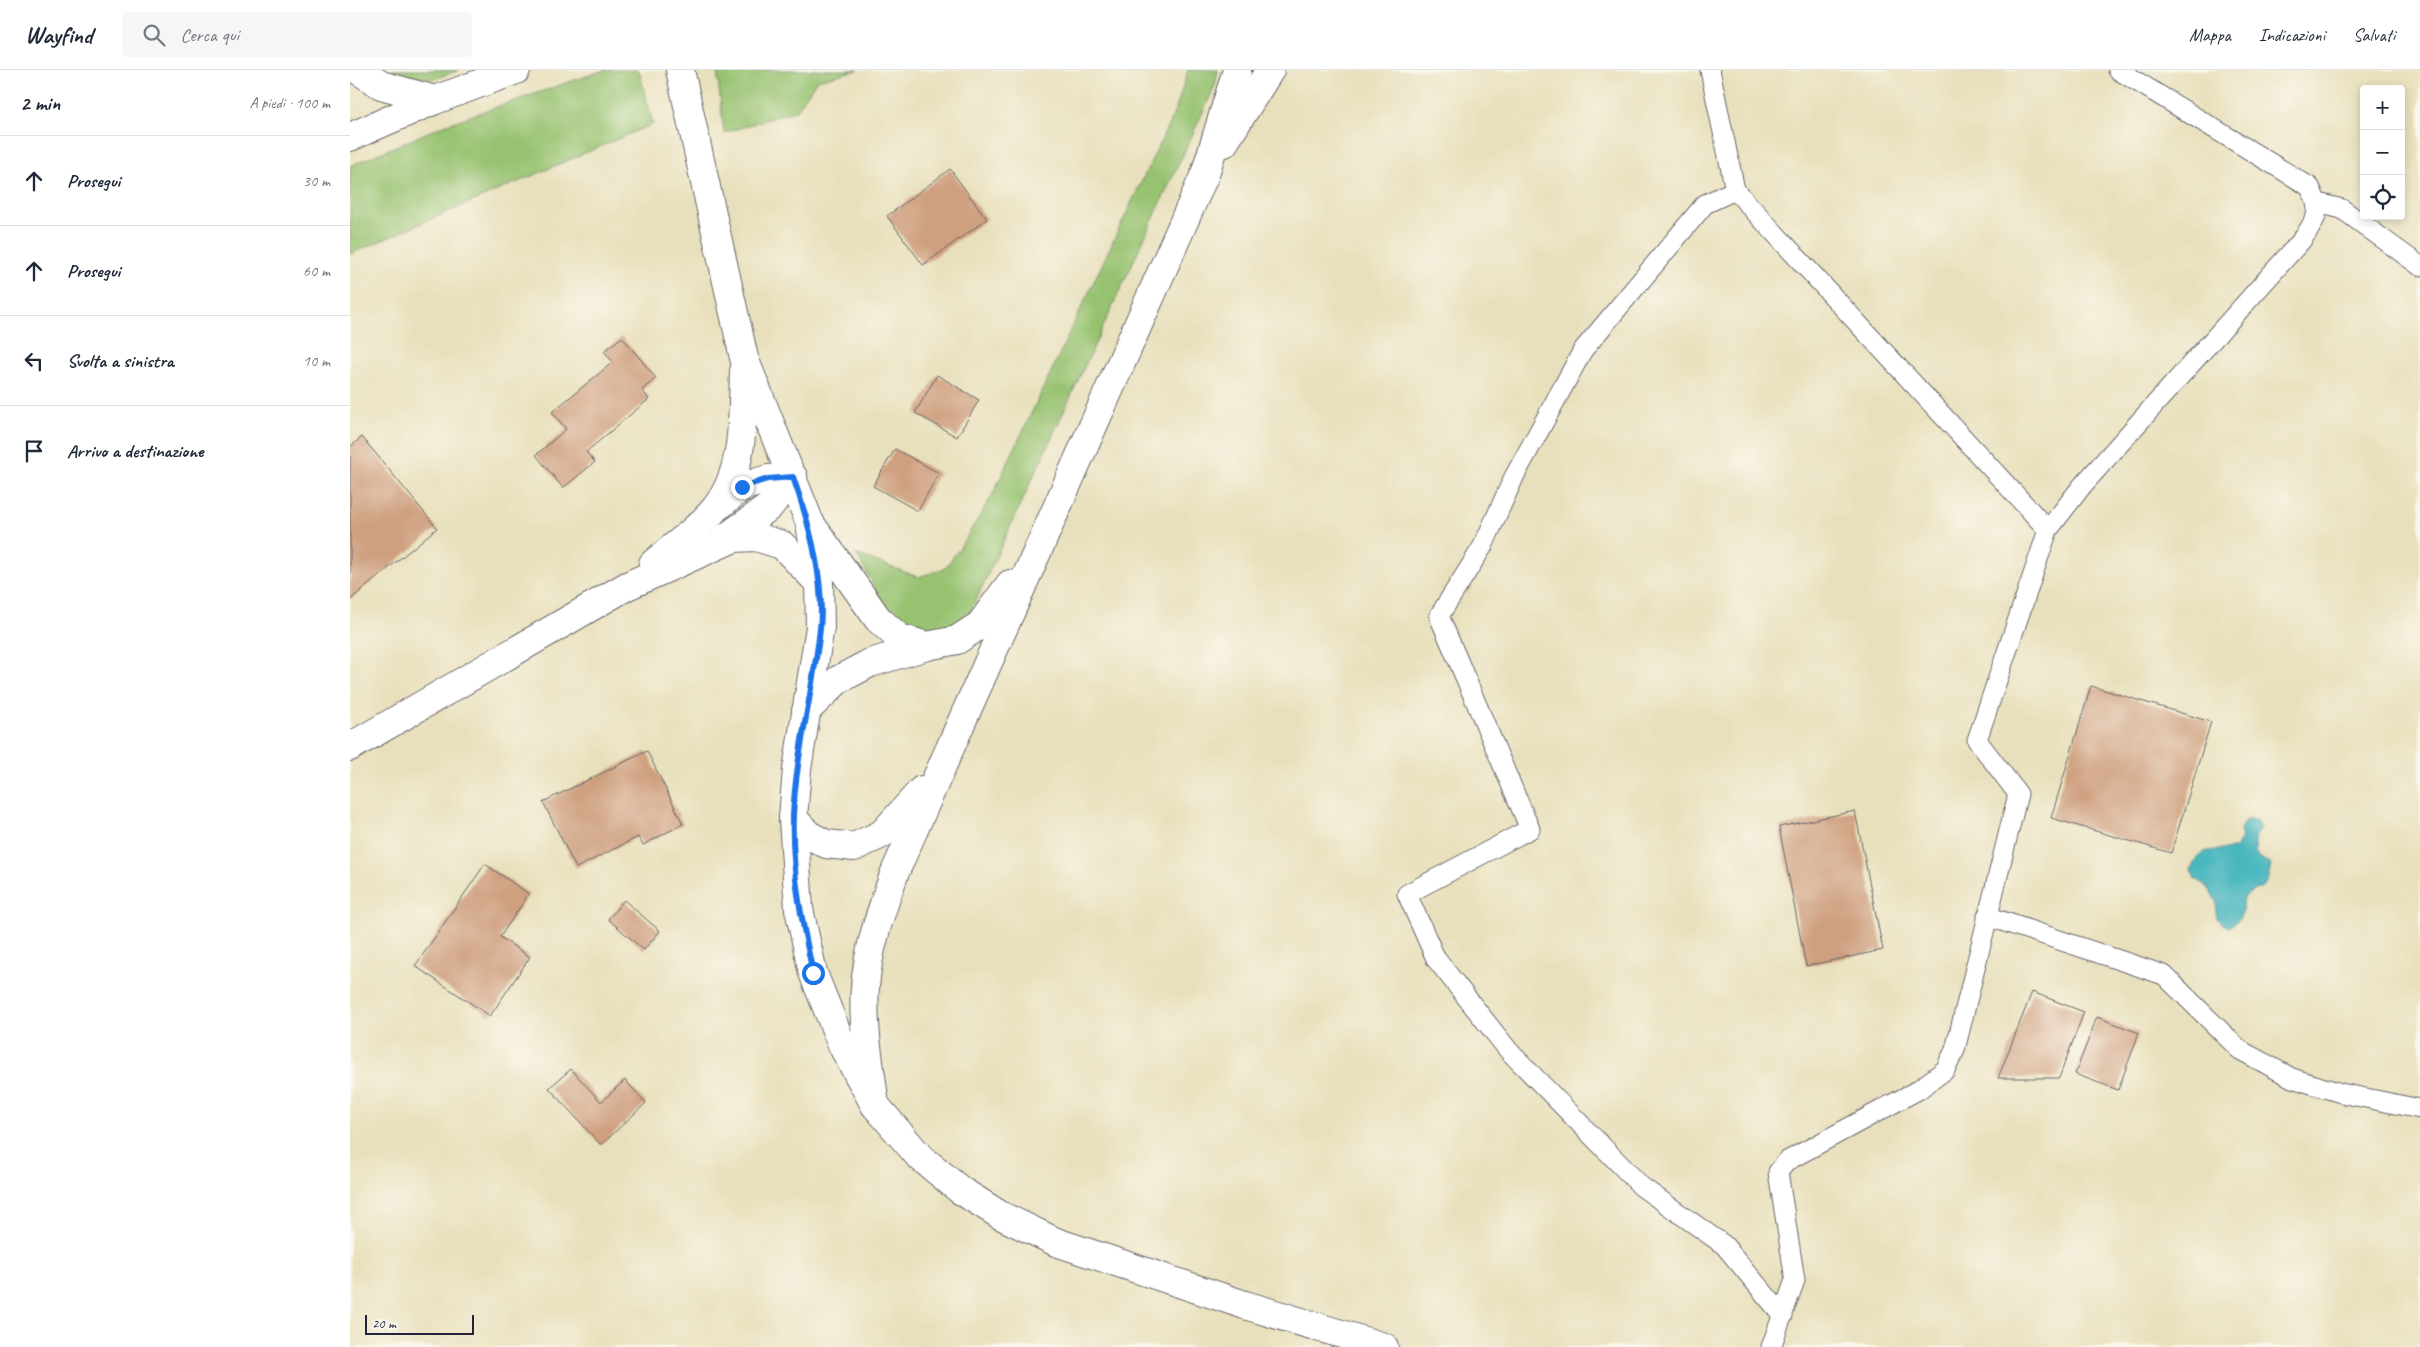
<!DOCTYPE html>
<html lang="it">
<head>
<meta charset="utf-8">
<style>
  body { margin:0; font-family:Caveat,sans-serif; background:#f6f6f7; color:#1f2937 }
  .controls { position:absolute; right:15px; top:15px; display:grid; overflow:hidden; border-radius:5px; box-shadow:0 2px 8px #0003 }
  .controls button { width:45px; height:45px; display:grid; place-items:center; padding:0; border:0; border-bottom:1px solid #e0e1e3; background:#fff; color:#1f2937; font:25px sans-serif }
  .scale { position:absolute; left:15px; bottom:12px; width:109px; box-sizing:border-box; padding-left:5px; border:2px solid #22223b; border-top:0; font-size:14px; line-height:18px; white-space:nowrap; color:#22223b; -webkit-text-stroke:4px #fbf7ec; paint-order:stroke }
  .stop { position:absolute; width:15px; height:15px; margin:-11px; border:4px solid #1a73e8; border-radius:50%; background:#fff }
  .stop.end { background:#1a73e8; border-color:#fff; box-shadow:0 1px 5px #0008 }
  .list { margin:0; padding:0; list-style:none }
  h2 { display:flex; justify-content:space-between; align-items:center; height:65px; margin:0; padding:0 20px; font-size:21px }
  h2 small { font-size:16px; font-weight:400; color:#747a83 }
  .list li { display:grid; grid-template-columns:32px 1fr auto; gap:15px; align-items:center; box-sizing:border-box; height:90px; padding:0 20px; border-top:1px solid #e0e1e3 }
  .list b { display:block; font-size:19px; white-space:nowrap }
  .list em { font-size:16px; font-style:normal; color:#747a83 }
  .icon { flex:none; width:28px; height:28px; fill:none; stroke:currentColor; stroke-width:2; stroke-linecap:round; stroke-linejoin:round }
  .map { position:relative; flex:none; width:2070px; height:1277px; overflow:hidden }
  header { display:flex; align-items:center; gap:30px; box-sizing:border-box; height:70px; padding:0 25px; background:#fff; border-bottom:1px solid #e0e1e3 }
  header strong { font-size:24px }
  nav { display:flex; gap:28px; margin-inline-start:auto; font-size:18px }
  .search { width:350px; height:45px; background:#f6f6f7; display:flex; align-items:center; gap:12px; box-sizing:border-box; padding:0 18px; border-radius:5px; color:#747a83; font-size:19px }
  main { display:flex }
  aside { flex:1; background:#fff }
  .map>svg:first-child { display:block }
  .green { fill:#97c270; stroke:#5c7256 }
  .water { fill:#47b6be; stroke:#346c7c }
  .building { fill:#cfa080 }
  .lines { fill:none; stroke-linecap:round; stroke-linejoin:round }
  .lane-casing { stroke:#676468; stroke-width:21 }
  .secondary-casing { stroke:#676468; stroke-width:30 }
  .primary-casing { stroke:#676468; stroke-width:30 }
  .lane { stroke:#fff; stroke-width:19 }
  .secondary { stroke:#fff; stroke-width:28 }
  .primary { stroke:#fff; stroke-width:28 }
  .route { stroke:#1a73e8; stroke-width:6 }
</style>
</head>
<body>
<header>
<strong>Wayfind</strong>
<div class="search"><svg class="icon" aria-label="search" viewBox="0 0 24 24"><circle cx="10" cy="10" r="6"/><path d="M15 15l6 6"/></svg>Cerca qui</div>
<nav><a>Mappa</a><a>Indicazioni</a><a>Salvati</a></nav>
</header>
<main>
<aside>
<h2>2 min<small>A piedi · 100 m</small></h2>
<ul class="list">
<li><svg class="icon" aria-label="ahead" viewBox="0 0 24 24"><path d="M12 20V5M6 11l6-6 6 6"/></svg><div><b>Prosegui</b></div><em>30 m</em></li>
<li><svg class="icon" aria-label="ahead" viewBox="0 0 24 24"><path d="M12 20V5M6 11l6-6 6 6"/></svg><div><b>Prosegui</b></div><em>60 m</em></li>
<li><svg class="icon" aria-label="left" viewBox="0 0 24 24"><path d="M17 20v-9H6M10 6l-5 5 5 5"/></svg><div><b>Svolta a sinistra</b></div><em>10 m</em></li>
<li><svg class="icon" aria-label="arrive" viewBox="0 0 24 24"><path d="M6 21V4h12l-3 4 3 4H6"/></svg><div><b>Arrivo a destinazione</b></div></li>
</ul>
</aside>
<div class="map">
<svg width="2070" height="1277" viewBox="0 0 2070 1277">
  <rect width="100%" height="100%" fill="#fbf7ec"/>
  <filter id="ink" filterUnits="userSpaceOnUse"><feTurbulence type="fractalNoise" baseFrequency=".02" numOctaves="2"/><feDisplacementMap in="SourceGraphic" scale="10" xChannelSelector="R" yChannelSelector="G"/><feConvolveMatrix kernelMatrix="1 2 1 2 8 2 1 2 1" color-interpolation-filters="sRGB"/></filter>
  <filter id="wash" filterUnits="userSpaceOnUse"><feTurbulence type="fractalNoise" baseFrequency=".0096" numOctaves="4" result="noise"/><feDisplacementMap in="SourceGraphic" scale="20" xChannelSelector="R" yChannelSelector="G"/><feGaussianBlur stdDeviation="1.12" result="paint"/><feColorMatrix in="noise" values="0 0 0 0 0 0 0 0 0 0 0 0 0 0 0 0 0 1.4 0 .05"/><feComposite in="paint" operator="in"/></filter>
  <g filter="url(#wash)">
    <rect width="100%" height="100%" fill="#e8e0bc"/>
    <g class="green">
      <path d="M35,0H109L85,9L46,5Z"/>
      <path d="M254,0H289L303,54L0,184V96L97,54Z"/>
      <path d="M367,0H508L467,10L447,40L374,63Z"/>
      <path d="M838,0H868L865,16L620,543L592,558L561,555L541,546L506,484L568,507L594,499L609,479L642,426L826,39Z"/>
    </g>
    <path class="water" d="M1896,750H1906L1910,758L1905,770V784L1921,795C1916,827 1907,812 1892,830C1894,844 1890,850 1879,857C1867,852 1864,846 1867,833L1858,817L1845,809L1841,799C1852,775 1860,782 1884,779L1892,769L1890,759Z"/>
    <g id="blocks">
      <g class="building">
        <path d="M600,99L637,149L573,195L537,146Z"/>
        <path d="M272,267L306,308L292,320L299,329L236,382L245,392L213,418L186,385L216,359L202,342L263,292L254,281Z"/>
        <path d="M587,305L629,330L607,367L565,343Z"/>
        <path d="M12,367L87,458L0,530V377Z"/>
        <path d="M545,379L589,403L568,441L523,416Z"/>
        <path d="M1741,616L1861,652L1821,783L1701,748Z"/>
        <path d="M297,681L333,754L293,775L288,767L226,798L193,732Z"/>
        <path d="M1505,741L1533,880L1456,896L1429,757Z"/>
        <path d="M135,794L179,824L150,867L180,887L140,946L65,896Z"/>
        <path d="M274,830L310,861L294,880L258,849Z"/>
        <path d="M1682,922L1734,942L1709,1008H1648Z"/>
        <path d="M1747,947L1789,963L1768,1020L1725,1004Z"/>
        <path d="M221,999L251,1032L275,1010L296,1033L251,1075L199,1018Z"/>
      </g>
    </g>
  </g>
  <g filter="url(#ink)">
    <use href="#blocks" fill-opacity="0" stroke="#676468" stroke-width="1"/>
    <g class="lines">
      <defs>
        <g id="lane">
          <path d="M1360,0L1385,120L1698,460L1627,670L1668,724L1605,980L1595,1000L1568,1020L1437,1091L1428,1102L1445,1210L1421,1277"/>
          <path d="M1385,120L1355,134L1233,280L1164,407L1133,476L1089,546L1180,759L1057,824L1086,889L1159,981L1292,1117L1374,1175L1433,1246"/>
          <path d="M1968,133L1992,139L2070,196"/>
          <path d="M1698,460L1732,416L1951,171C1966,149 1973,143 1960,117L1768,0"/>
          <path d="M1637,846L1814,905L1890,980L1942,1008L1991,1023L2070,1039"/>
        </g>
        <g id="secondary">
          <path d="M330,0L394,288L460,453L469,513L470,557L447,699L443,748L449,839L463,903L492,975L525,1035L569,1086L610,1120L650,1145L706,1172L895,1235L1034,1277"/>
          <path d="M370,435L392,417L418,409L443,407"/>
          <path d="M374,469L419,437L443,407"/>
          <path d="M303,494C322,477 346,461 363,441C396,403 392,347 394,301"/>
          <path d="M0,677L277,516L384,468L406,467L432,475L469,513"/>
        </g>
        <g id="primary">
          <path d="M8,0L31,15L85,30"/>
          <path d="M0,67L85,30L166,0"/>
          <path d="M874,73L920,0"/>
          <path d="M460,453L528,549L549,568L577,576L607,570L630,555L660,514"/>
          <path d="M456,641L488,610L520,593L577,576"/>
          <path d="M443,748L459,765L476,774L504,777L532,764L572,720"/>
          <path d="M525,1035C520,997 512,955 515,917C518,877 532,839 545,802L855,104L887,0"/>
        </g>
      </defs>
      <use href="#lane" class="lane-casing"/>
      <use href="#secondary" class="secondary-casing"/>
      <use href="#primary" class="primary-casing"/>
      <use href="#lane" class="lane"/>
      <use href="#secondary" class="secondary"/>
      <use href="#primary" class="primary"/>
    </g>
  </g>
  <g class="lines" filter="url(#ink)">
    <path class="route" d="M392,417L418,409L443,407C459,452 475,510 470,559C463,622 446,683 443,746C441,799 452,852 463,903"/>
  </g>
</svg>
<div class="controls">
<button>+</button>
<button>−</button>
<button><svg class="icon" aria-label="locate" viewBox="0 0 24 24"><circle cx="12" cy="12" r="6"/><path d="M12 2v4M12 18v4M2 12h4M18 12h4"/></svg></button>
</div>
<div class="scale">20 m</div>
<div class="stop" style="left:463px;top:903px"></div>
<div class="stop end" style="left:392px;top:417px"></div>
</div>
</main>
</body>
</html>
